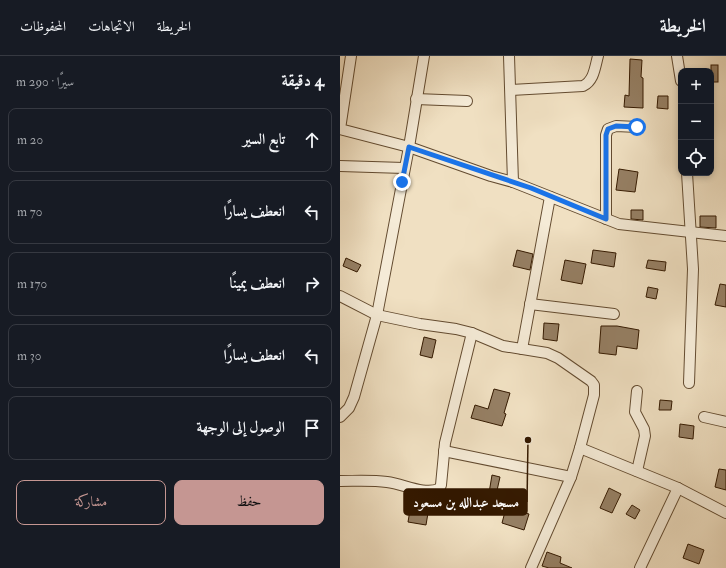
<!DOCTYPE html>
<html lang="ar">
<head>
<meta charset="utf-8">
<style>
  body { margin:0; font-family:"IM FELL Double Pica",Amiri,serif; background:#242831; color:#f1f3f6; direction:rtl }
  .controls { position:absolute; right:12px; top:12px; display:grid; overflow:hidden; border-radius:8px; box-shadow:0 2px 6px #0003 }
  .controls button { width:36px; height:36px; display:grid; place-items:center; padding:0; border:0; border-bottom:1px solid #363941; background:#171b24; color:#f1f3f6; font:20px sans-serif }
  .stop { position:absolute; width:12px; height:12px; margin:-9px; border:3px solid #1a73e8; border-radius:50%; background:#fff }
  .stop.end { background:#1a73e8; border-color:#fff; box-shadow:0 1px 4px #0008 }
  .list { margin:0; padding:0; list-style:none }
  h2 { display:flex; justify-content:space-between; align-items:center; height:52px; margin:0; padding:0 16px; font-size:17px }
  h2 small { font-size:13px; font-weight:400; color:#9ea1a6 }
  .list li { display:grid; grid-template-columns:26px 1fr auto; gap:12px; align-items:center; box-sizing:border-box; height:64px; margin:0 8px 8px; padding:0 8px; border:1px solid #363941; border-radius:8px }
  .list b { display:block; font-size:15px; white-space:nowrap }
  .list em { font-size:13px; font-style:normal; color:#9ea1a6 }
  .actions { display:flex; gap:8px; padding:12px 16px }
  .actions a { flex:1; padding:9px 0; border:1px solid #c59692; border-radius:8px; text-align:center; font-size:14px; color:#c59692 }
  .actions .main { background:#c59692; color:#111 }
  .icon { flex:none; width:22px; height:22px; fill:none; stroke:currentColor; stroke-width:2; stroke-linecap:round; stroke-linejoin:round }
  .map { position:relative; flex:none; width:386px; height:512px; overflow:hidden; direction:ltr }
  header { display:flex; align-items:center; gap:24px; box-sizing:border-box; height:56px; padding:0 20px; background:#171b24; border-bottom:1px solid #363941 }
  header strong { font-size:19px }
  nav { display:flex; gap:22px; margin-inline-start:auto; font-size:14px }
  main { display:flex }
  aside { flex:1; background:#171b24 }
  .map>svg:first-child { display:block }
  .building { fill:#968065; stroke:#341900 }
  .lines { fill:none; stroke-linecap:round; stroke-linejoin:round }
  .minor-casing { stroke:#634b30; stroke-width:12 }
  .minor { stroke:#f5ebd7; stroke-width:10 }
  .route { stroke:#1a73e8; stroke-width:5 }
  .leader { fill:none; stroke:#341900; stroke-width:1.5 }
  .callout-dot { fill:#341900; stroke:#f5ebd7; stroke-width:1.5 }
  .callout { fill:#341900; stroke:#341900; stroke-width:1.5 }
  .callout-label { font-size:14px; text-anchor:middle; font-weight:bold; fill:#fff }
</style>
</head>
<body>
<header>
<strong>الخريطة</strong>
<nav><a>الخريطة</a><a>الاتجاهات</a><a>المحفوظات</a></nav>
</header>
<main>
<div class="map">
<svg width="386" height="512" viewBox="0 0 386 512">
  <rect width="100%" height="100%" fill="#f0e0c2"/>
  <filter id="stains"><feTurbulence type="fractalNoise" baseFrequency=".005" numOctaves="4"/><feColorMatrix values="0 0 0 0 .2 0 0 0 0 .09 0 0 0 0 .02 0 0 0 .5 -.17"/></filter>
  <radialGradient id="worn" r=".72"><stop offset=".6" stop-color="#630" stop-opacity="0"/><stop offset="1" stop-color="#630" stop-opacity=".3"/></radialGradient>
  <g class="building">
    <path d="M290,3L302,4L301,21L303,22V52L284,51L285,39L289,40Z"/>
    <rect x="371" y="9" width="7" height="17"/>
    <path d="M318,40H328V53L317,52Z"/>
    <path d="M279,113L298,116L295,136L276,134Z"/>
    <path d="M291,154H303V164L291,163Z"/>
    <path d="M360,160H376V172L360,171Z"/>
    <path d="M177,194L193,198L190,214L173,210Z"/>
    <path d="M253,194L276,197L274,211L251,207Z"/>
    <path d="M6,202L21,209L17,216L3,210Z"/>
    <path d="M225,204L246,208L242,228L221,224Z"/>
    <path d="M308,204L326,206L325,215L306,212Z"/>
    <path d="M380,228L386,229V251L375,249Z"/>
    <path d="M308,231L318,233L316,243L306,241Z"/>
    <path d="M204,267L219,268L217,285L203,283Z"/>
    <path d="M261,270H277L299,274L297,293L277,290L276,299L259,297Z"/>
    <path d="M84,281L96,284L92,302L80,299Z"/>
    <path d="M154,333L170,337L164,357L166,358L162,370L131,362L135,349L148,353Z"/>
    <path d="M320,344L332,345L331,354H319Z"/>
    <path d="M340,368L354,370L353,383L339,381Z"/>
    <path d="M379,413L386,414V434L375,431Z"/>
    <path d="M152,419L160,421L156,439L149,437Z"/>
    <path d="M269,432L281,438L272,457L260,452Z"/>
    <path d="M71,448L89,451L86,469L68,466Z"/>
    <path d="M292,449L300,454L295,463L286,458Z"/>
    <path d="M166,452L189,458L184,474L162,467Z"/>
    <path d="M348,488L364,494L359,508L343,502Z"/>
    <path d="M207,496L221,501L220,507L232,512H209L202,510Z"/>
  </g>
  <g class="lines">
    <defs>
      <g id="minor">
        <path d="M11,0L0,73L69,91L151,120L173,126L279,168L386,180"/>
        <path d="M169,0L173,126"/>
        <path d="M337,0L341,25"/>
        <path d="M171,34L243,30C254,25 255,11 258,0"/>
        <path d="M76,43L127,45"/>
        <path d="M0,110L64,112"/>
        <path d="M347,117L353,213L349,327"/>
        <path d="M266,163V79L268,73L276,70L297,71"/>
        <path d="M0,240L37,259L80,268L116,273L132,277L163,290L207,297L218,302L251,325L254,329V339L240,392L231,421L191,512"/>
        <path d="M190,248L274,258"/>
        <path d="M182,293L210,141"/>
        <path d="M297,335L295,356L304,373L305,380L297,415"/>
        <path d="M0,361L9,352L14,341L37,259L69,91L84,0"/>
        <path d="M364,361L386,366"/>
        <path d="M240,392L338,432L386,457"/>
        <path d="M104,395L231,421"/>
        <path d="M0,425C16,425 32,424 47,426C64,428 83,439 99,433L101,429L105,387L132,277"/>
        <path d="M300,512L338,432"/>
      </g>
    </defs>
    <use href="#minor" class="minor-casing"/>
    <use href="#minor" class="minor"/>
  </g>
  <g class="lines">
    <path class="route" d="M62,126L69,91L191,132L266,163V79L268,73L276,70L297,71"/>
  </g>
  <path class="leader" d="M188 384L187 446"/>
  <circle class="callout-dot" cx="188" cy="384" r="4"/>
  <rect class="callout" x="64" y="433" width="123" height="26" rx="4"/>
  <g class="callout-label">
    <text x="126" y="451">مسجد عبدالله بن مسعود</text>
  </g>
  <rect width="100%" height="100%" filter="url(#stains)"/>
  <rect width="100%" height="100%" fill="url(#worn)"/>
</svg>
<div class="controls">
<button>+</button>
<button>−</button>
<button><svg class="icon" aria-label="locate" viewBox="0 0 24 24"><circle cx="12" cy="12" r="6"/><path d="M12 2v4M12 18v4M2 12h4M18 12h4"/></svg></button>
</div>
<div class="stop" style="left:297px;top:71px"></div>
<div class="stop end" style="left:62px;top:126px"></div>
</div>
<aside>
<h2>4 دقيقة<small>سيرًا · 290 m</small></h2>
<ul class="list">
<li><svg class="icon" aria-label="ahead" viewBox="0 0 24 24"><path d="M12 20V5M6 11l6-6 6 6"/></svg><div><b>تابع السير</b></div><em>20 m</em></li>
<li><svg class="icon" aria-label="left" viewBox="0 0 24 24"><path d="M17 20v-9H6M10 6l-5 5 5 5"/></svg><div><b>انعطف يسارًا</b></div><em>70 m</em></li>
<li><svg class="icon" aria-label="right" viewBox="0 0 24 24"><path d="M7 20v-9h11M14 6l5 5-5 5"/></svg><div><b>انعطف يمينًا</b></div><em>170 m</em></li>
<li><svg class="icon" aria-label="left" viewBox="0 0 24 24"><path d="M17 20v-9H6M10 6l-5 5 5 5"/></svg><div><b>انعطف يسارًا</b></div><em>30 m</em></li>
<li><svg class="icon" aria-label="arrive" viewBox="0 0 24 24"><path d="M6 21V4h12l-3 4 3 4H6"/></svg><div><b>الوصول إلى الوجهة</b></div></li>
</ul>
<div class="actions"><a class="main">حفظ</a><a>مشاركة</a></div>
</aside>
</main>
</body>
</html>
